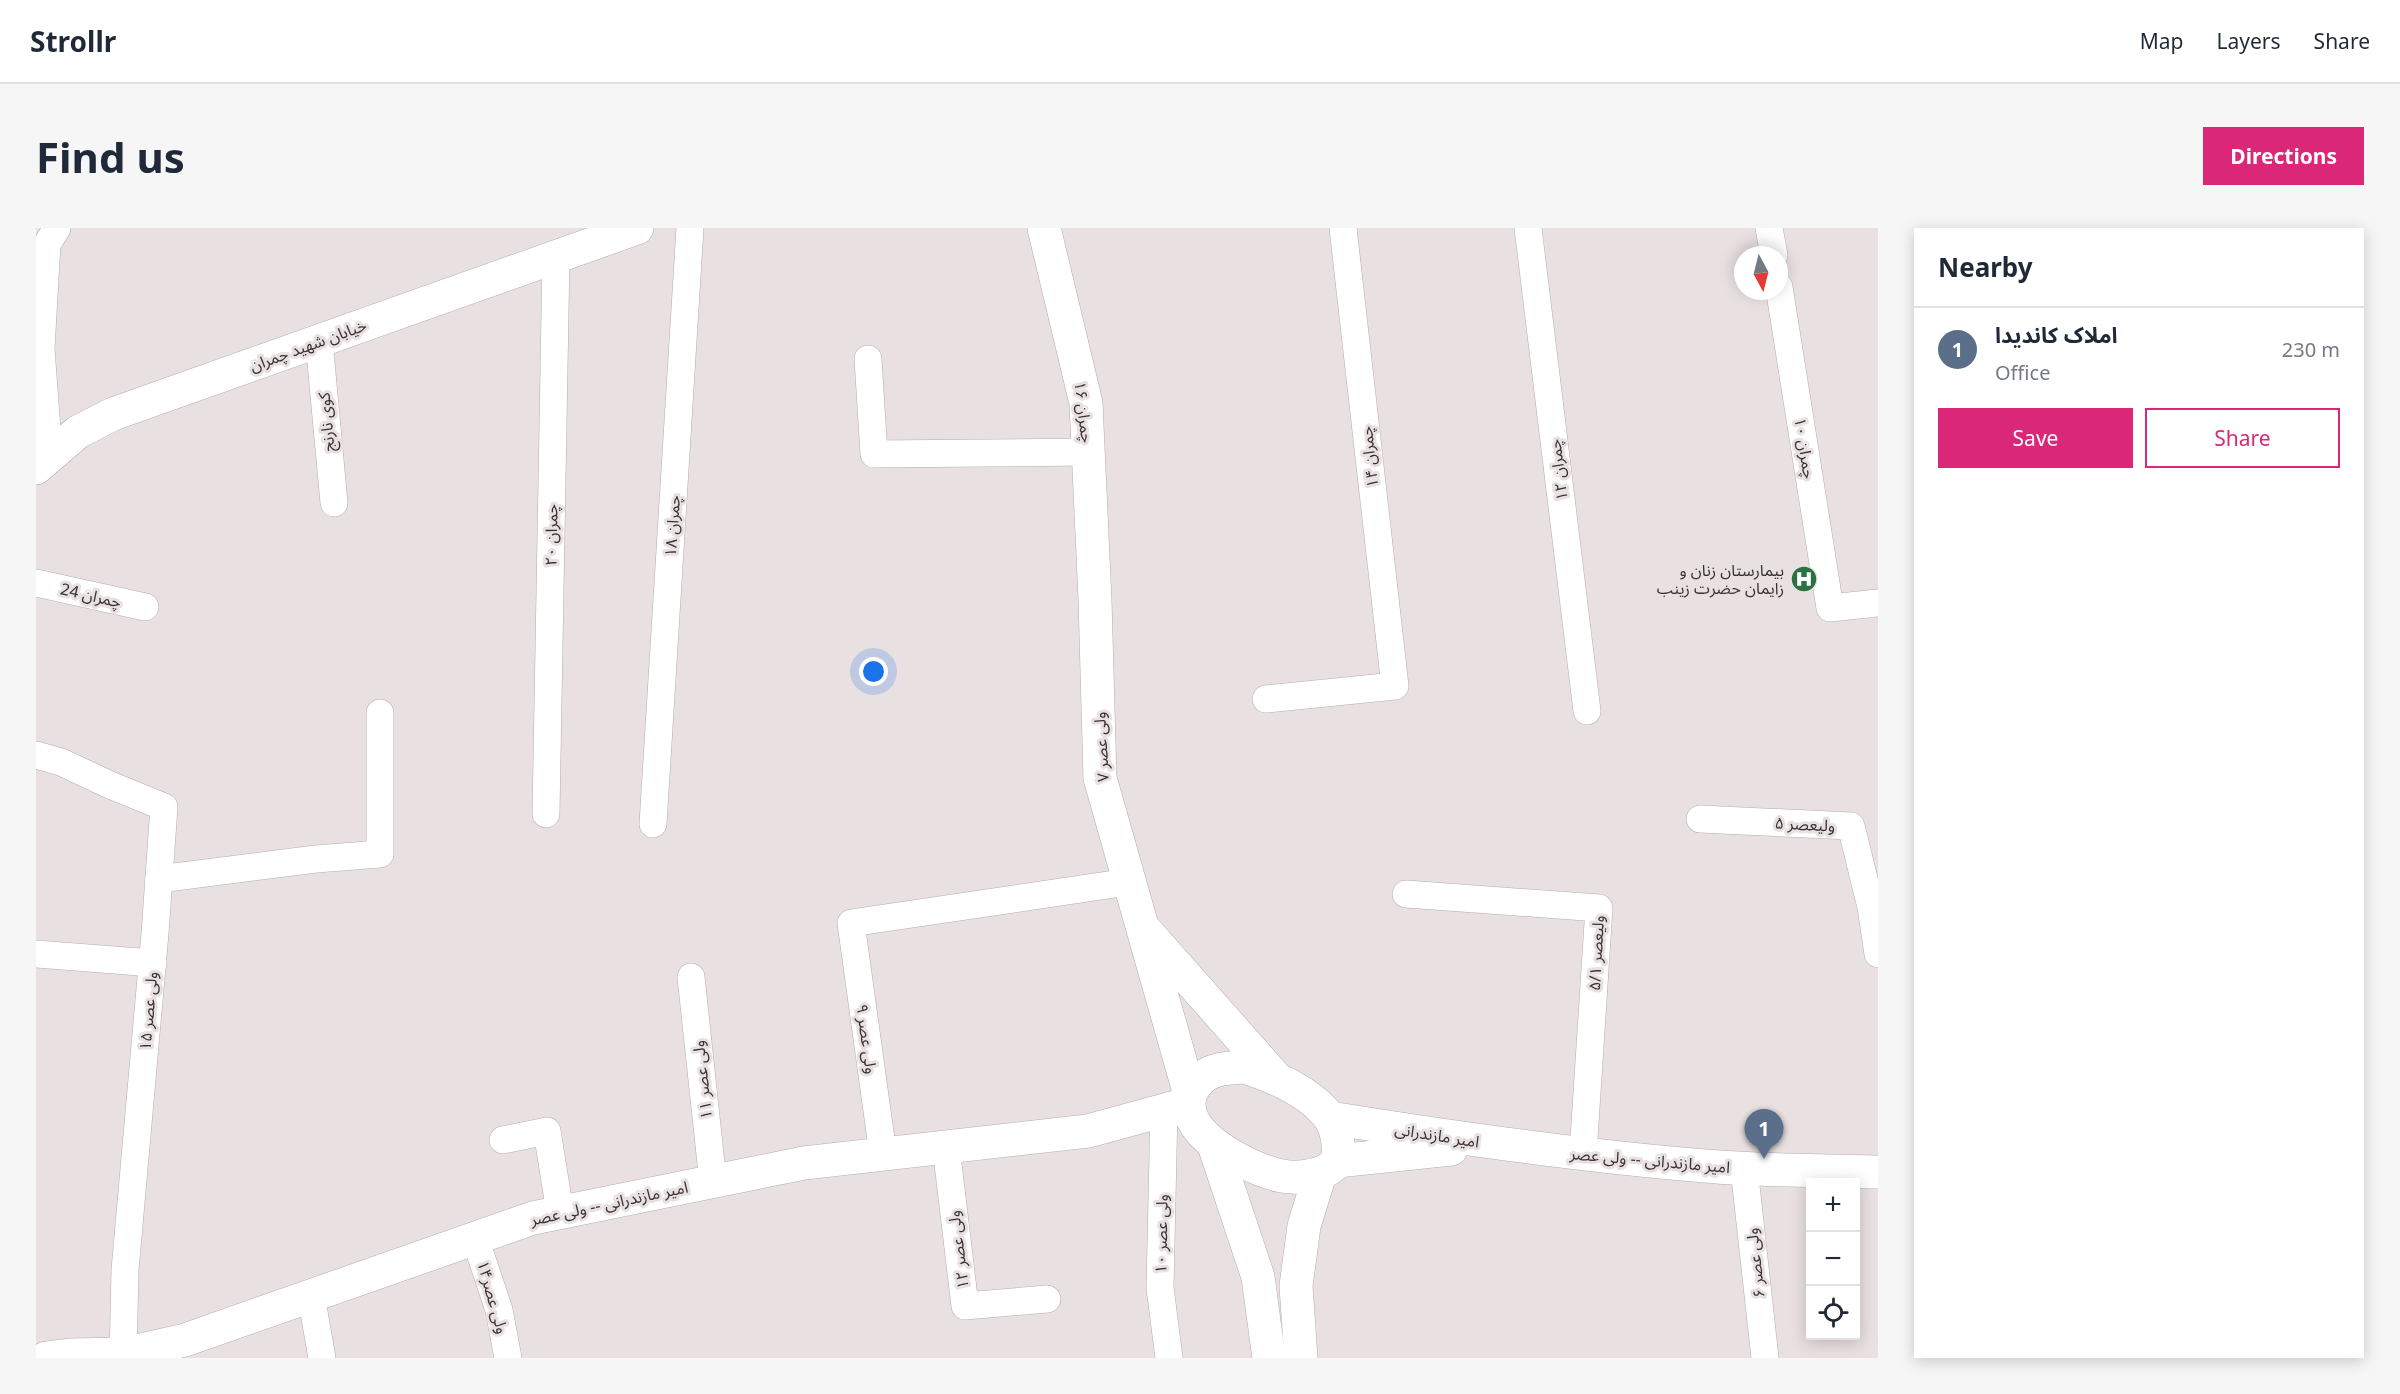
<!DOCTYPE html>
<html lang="en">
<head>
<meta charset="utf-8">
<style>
  body { margin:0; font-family:"Noto Sans","Noto Sans Arabic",sans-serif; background:#f6f6f7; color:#1f2937 }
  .controls { position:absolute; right:18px; bottom:18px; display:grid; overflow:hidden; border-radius:0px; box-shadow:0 3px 15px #0003 }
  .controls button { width:54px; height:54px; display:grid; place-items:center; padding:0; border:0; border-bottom:2px solid #e0e1e3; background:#fff; color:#1f2937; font:30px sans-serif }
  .compass { position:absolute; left:1698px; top:18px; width:54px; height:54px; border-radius:50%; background:#fff; box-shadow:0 3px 15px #0003; rotate:173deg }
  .you { position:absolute; left:838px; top:444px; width:21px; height:21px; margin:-15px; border:4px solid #fff; border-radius:50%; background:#1a73e8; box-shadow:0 0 0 9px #1a73e833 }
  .badge { display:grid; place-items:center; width:39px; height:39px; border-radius:50%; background:#db2777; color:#fff; font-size:20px; font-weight:700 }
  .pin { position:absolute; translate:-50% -50px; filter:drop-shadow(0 2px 3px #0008) }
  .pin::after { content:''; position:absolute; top:32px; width:21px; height:18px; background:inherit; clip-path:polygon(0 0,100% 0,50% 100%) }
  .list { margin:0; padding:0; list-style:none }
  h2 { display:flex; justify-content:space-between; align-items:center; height:78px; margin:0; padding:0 24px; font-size:26px }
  h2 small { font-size:20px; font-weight:400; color:#747a83 }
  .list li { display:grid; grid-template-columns:39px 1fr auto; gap:18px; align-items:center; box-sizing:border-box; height:84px; padding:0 24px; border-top:2px solid #e0e1e3 }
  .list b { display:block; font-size:22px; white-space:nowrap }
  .list p { margin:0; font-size:20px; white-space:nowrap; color:#747a83 }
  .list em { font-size:20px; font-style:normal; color:#747a83 }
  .actions { display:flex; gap:12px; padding:18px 24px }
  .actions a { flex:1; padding:14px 0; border:2px solid #db2777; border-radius:0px; text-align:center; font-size:21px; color:#db2777 }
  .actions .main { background:#db2777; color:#fff }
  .icon { flex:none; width:33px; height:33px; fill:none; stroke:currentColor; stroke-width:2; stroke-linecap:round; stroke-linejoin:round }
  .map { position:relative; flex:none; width:1842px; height:1130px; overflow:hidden; border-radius:0px }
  header { display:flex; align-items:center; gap:36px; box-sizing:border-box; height:84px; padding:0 30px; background:#fff; border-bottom:2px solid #e0e1e3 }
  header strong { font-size:28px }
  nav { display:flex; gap:33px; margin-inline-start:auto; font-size:21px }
  .intro { display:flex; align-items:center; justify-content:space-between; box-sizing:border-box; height:144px; padding:0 36px }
  h1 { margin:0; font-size:42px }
  .button { padding:15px 27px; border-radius:0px; background:#db2777; color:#fff; font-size:21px; font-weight:700 }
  main { display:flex; gap:36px; padding:0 36px }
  aside { flex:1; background:#fff; border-radius:0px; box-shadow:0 3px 15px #0003 }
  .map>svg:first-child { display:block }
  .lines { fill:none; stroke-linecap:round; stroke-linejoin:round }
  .minor-casing { stroke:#b5acae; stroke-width:28 }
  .tertiary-casing { stroke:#b5acae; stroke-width:34 }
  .secondary-casing { stroke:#b5acae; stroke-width:34 }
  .minor { stroke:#fff; stroke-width:27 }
  .tertiary { stroke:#fff; stroke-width:33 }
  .secondary { stroke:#fff; stroke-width:33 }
  .labels { text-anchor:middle; stroke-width:6; stroke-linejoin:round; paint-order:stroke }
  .street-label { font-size:16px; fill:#363233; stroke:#e9e0e1 }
  .poi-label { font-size:16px; fill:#363233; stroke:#e9e0e1; text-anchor:end }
</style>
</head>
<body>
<header>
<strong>Strollr</strong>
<nav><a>Map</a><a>Layers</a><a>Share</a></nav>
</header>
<div class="intro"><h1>Find us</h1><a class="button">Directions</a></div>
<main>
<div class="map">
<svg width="1842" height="1130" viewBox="0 0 1842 1130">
  <rect width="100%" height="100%" fill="#e9e0e1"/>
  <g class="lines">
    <defs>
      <g id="minor">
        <path d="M1492,0L1551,483"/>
        <path d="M1733,0L1738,27"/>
        <path d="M1743,59L1794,380L1842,375"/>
        <path d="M283,113L298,275"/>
        <path d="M832,131L838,226L1053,224"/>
        <path d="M13,229L5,121L11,16L21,0"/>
        <path d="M0,355L109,379"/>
        <path d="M1230,471L1359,458L1307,0"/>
        <path d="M0,527L25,534L74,557L128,579L119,705L89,1042L87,1130"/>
        <path d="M510,586L520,29"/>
        <path d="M1664,591L1815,598L1835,679L1842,726"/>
        <path d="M617,596L654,0"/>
        <path d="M123,651L280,631L344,626V485"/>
        <path d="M1370,666L1563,680L1547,926"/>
        <path d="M0,726L117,735"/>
        <path d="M655,749L677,954"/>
        <path d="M1128,881L1124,1060L1133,1130"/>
        <path d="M467,912L511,903L524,984"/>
        <path d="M910,919L929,1078L1011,1071"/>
        <path d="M847,926L815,695L1092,654"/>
        <path d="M1708,940L1729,1130"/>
        <path d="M439,1010L463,1082L472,1130"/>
        <path d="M275,1067L286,1130"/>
      </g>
      <g id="tertiary">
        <path d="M1294,890C1419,910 1543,928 1669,938C1726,943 1785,942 1842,944"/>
        <path d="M1178,917L1222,1049L1233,1130"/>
        <path d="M1301,933L1415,921"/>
        <path d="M1265,1130L1260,1058L1268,998L1284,946"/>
      </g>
      <g id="secondary">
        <path d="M1008,0L1050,175L1059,372L1064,550L1154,867"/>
        <path d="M0,240L42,204L77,186L601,0"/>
        <path d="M1110,703L1241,851"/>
        <path d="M1208,839C1237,848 1274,864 1293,889C1298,896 1301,906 1302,915C1302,920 1304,927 1301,933C1291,948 1263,951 1246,948C1214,942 1134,903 1157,861C1169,841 1186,840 1208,839Z"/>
        <path d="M10,1130L34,1127L87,1126L149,1112L497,990L768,935L1052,903L1151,876"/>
      </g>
    </defs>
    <use href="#minor" class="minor-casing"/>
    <use href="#tertiary" class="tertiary-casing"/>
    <use href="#secondary" class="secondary-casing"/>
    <use href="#minor" class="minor"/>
    <use href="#tertiary" class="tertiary"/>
    <use href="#secondary" class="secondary"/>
  </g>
  <defs>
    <symbol id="hospital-disc" viewBox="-11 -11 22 22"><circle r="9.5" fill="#2a7340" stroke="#e9e0e1"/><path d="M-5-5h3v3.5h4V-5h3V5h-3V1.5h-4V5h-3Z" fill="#fff"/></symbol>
  </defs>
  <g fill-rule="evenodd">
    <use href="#hospital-disc" x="1753" y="336" width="30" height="30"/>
  </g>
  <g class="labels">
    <g class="street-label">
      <text transform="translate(272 117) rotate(-20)" y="6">خیابان شهید چمران</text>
      <text transform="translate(1048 184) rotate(83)" y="6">چمران ۱۶</text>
      <text transform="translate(290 194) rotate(-95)" y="6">کوی نارنج</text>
      <text transform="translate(1769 220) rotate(81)" y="6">چمران ۱۰</text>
      <text transform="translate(1333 229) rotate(-96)" y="6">چمران ۱۴</text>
      <text transform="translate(1522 242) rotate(-97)" y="6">چمران ۱۲</text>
      <text transform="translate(636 298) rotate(-86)" y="6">چمران ۱۸</text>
      <text transform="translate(515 307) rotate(-89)" y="6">چمران ۲۰</text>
      <text transform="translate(55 367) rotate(13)" y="6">چمران 24</text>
      <text transform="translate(1065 519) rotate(-93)" y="6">ولی عصر ۷</text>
      <text transform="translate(1769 596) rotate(3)" y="6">ولیعصر ۵</text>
      <text transform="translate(1560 725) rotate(-87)" y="6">ولیعصر ۵/۱</text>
      <text transform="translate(112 783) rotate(-85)" y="6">ولی عصر ۱۵</text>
      <text transform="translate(831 811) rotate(82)" y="6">ولی عصر ۹</text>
      <text transform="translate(666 852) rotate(-96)" y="6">ولی عصر ۱۱</text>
      <text transform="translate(1401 907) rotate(9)" y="6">امیر مازندرانی</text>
      <text transform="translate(1614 932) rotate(5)" y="6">امیر مازندرانی -- ولی عصر</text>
      <text transform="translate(573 975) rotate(-12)" y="6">امیر مازندرانی -- ولی عصر</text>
      <text transform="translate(1125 1006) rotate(-89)" y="6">ولی عصر ۱۰</text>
      <text transform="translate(922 1022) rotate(-97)" y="6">ولی عصر ۱۲</text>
      <text transform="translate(1719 1035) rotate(-96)" y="6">ولی عصر ۶</text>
      <text transform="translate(457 1069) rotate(74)" y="6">ولی عصر۱۴</text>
    </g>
    <g class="poi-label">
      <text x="1748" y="348">بیمارستان زنان و<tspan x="1748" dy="18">زایمان حضرت زینب</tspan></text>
    </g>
  </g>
</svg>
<div class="controls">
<button>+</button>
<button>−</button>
<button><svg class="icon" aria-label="locate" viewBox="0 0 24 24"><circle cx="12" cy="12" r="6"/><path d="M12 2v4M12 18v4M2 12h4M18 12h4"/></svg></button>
</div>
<svg class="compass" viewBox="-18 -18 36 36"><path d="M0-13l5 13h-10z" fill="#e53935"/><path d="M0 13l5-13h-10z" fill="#747a83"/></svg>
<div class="you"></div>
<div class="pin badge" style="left:1728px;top:931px;background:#5c6f8a">1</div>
</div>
<aside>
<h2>Nearby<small></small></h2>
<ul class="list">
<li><span class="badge" style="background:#5c6f8a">1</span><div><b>املاک کاندیدا</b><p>Office</p></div><em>230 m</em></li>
</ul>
<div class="actions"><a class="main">Save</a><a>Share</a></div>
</aside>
</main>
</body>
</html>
